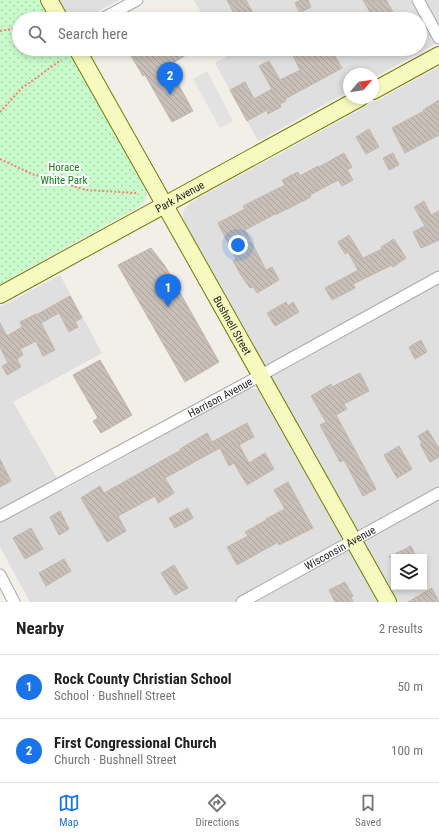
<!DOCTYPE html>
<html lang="en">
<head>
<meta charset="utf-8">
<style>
  body { margin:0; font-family:"Roboto Condensed",sans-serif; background:#f6f6f6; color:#222 }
  .controls { position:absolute; right:12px; bottom:12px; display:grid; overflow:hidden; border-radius:0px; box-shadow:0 2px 6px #0003 }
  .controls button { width:36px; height:36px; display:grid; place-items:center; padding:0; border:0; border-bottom:1px solid #e0e0e0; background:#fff; color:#222; font:20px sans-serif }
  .compass { position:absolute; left:343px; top:68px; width:36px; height:36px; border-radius:50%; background:#fff; box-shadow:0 2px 6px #0003; rotate:61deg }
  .you { position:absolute; left:238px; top:245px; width:14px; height:14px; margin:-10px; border:3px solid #fff; border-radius:50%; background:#1a73e8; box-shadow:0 0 0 6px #1a73e833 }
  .badge { display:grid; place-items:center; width:26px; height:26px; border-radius:50%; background:#1a73e8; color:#fff; font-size:13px; font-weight:700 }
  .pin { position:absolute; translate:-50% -33px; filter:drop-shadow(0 1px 2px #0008) }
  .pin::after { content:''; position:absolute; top:21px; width:14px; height:12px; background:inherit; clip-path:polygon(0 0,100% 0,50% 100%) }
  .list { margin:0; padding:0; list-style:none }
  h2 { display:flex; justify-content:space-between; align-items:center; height:52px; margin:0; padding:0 16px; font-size:17px }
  h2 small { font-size:13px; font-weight:400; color:#767676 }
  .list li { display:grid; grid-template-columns:26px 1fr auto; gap:12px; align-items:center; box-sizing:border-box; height:64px; padding:0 16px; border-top:1px solid #e0e0e0 }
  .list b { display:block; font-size:15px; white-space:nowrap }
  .list p { margin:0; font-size:13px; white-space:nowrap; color:#767676 }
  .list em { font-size:13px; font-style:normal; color:#767676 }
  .icon { flex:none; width:22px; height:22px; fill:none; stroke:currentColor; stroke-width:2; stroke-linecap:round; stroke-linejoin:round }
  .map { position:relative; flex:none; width:439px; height:602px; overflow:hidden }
  .search { position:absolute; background:#fff; box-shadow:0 2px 6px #0003; left:12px; right:12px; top:12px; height:44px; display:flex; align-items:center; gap:10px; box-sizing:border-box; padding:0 14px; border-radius:22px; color:#767676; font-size:15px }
  .sheet { height:180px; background:#fff }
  nav { display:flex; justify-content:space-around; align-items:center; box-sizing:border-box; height:56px; border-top:1px solid #e0e0e0; background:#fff; font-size:11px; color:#767676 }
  nav a { display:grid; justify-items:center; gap:2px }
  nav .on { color:#1a73e8 }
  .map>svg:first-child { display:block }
  .residential { fill:#e0dfdf; fill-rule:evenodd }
  .park { fill:url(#park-dots) }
  .parking { fill:#e2e2e2 }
  .building { fill:url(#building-back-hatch); stroke:#c4b6ab }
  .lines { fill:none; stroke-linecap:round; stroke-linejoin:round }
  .street-casing { stroke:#a9a9a9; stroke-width:13 }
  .secondary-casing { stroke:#707d05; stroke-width:18 }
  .path { stroke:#fa8072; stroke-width:2; stroke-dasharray:2 2; stroke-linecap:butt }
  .street { stroke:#fff; stroke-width:11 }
  .secondary { stroke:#f7fabf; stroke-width:16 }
  .labels { text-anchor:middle; stroke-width:4; stroke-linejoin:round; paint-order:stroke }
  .park-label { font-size:11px; fill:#0c8416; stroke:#fff }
  .street-label { font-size:11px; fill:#222; stroke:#fff }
</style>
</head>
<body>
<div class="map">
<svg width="439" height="602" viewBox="0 0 439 602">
  <defs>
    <pattern id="park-dots" width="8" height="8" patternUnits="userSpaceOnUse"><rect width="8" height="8" fill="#c8facc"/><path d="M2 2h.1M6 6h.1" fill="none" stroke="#acd6af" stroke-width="1.8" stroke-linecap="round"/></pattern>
    <pattern id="building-back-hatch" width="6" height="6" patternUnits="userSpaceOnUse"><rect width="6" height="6" fill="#c7bfb8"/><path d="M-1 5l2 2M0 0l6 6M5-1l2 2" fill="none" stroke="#aba49e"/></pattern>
  </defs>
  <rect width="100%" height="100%" fill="#f2efe9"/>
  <g class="residential">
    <path d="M58,0H119L84,19H70Z"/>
    <path d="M194,0H439V42L373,78V74H349V91L258,141L215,63L226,57L222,49H420V19H205Z"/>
    <path d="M439,67V602H397L189,232L185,225L183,215L184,210L187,206L193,201ZM394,557H424V587H394Z"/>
    <path d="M60,275L102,353L13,402L64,490L248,389H258L260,391L380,602H30L0,547V307Z"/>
  </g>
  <path class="park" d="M0,0H40L50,19H19V49H67L145,186C147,195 147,200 140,206L0,284Z"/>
  <path class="parking" d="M207,71L233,121L220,128L193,79Z"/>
  <g class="building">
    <path d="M227,0H246L253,13L242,19H237Z"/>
    <path d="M300,0H308L311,7L300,13L295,3Z"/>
    <path d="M363,0H386L397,19H374Z"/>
    <path d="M127,49H196L168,66L193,111L172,122L145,75L143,76Z"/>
    <path d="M290,49H331L342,68L285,99L286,101L280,104L281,107L268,114L267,110L247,121L230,90L245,82L254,99L272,89L259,66L269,61L280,80L300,70Z"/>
    <path d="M439,100V135L405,153L392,128L424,111L423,110Z"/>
    <path d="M369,129L379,147L366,154L356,137Z"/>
    <path d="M344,153L352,167L347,170L353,180L342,186L338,180L310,195L311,197L275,215V214L245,230L266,270L272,267L279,280L257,293L253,287L250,288L241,275L233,261L236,259L218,223L245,209L243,206L285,185L282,180L298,172L300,176L318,166L319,167Z"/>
    <path d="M393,153L399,165L389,170L383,158Z"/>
    <path d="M424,201L431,215L439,211V240L421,248L413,232L425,226L414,207Z"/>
    <path d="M349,235L363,258L382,249L381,247L394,239L406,258L393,267L392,265L353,284L355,288L332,300L325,288L358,270L348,252L345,254L338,242Z"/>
    <path d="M151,248L165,266L219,362L185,382L118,265Z"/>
    <path d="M70,296L82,318L75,322L78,327L69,332L59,313L41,323L55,350L43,356L36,341L20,349L23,355L17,359L21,367L7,375L2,366L8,363L0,347V323L7,336L22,327L20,322L36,314V315Z"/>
    <path d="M286,302L288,306L293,302L299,312L275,326L267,313Z"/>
    <path d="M421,340L427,352L415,359L409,347Z"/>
    <path d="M100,360L132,415L101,433L93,421L98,418L73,375Z"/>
    <path d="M360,373L369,391L344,404L347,409L336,415L376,489L363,496L344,460L340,462L320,425L326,422L311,396L331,384L332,387Z"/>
    <path d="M247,423L254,437L239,445L249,463L265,453L274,469L247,485L234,463L229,466L220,448L165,478L174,493L158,503L155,496L118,516L126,531L107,542L81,498L100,486L104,493L181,450L180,449L207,433L212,442Z"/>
    <path d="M428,430L439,448V457L430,462L420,444L422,443L418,436Z"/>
    <path d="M399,446L412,469L397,478L384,455Z"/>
    <path d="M0,459L11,481L0,487Z"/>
    <path d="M288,482L313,528L279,545L278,542L237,565L227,547L248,536L245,532L266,520V519L285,509L274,490Z"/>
    <path d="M188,508L193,518L175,528L169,518Z"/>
    <path d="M60,511L69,529L59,535L50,517Z"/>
    <path d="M31,528L43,549L25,559L13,538Z"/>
    <path d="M411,546L416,557H389Z"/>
    <path d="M64,559L71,571L46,586L39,573Z"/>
    <path d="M174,565L188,588L175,595L161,573Z"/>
    <path d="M345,582L353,596L351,597L353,602H335L329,590Z"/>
    <path d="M432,588L439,602H408Z"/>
  </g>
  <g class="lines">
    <defs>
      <g id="street">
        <path d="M418,0L439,38"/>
        <path d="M102,19L137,0"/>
        <path id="s1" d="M0,516L243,385L439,277"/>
        <path d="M0,575L14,602"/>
        <path id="s2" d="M242,602L439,493"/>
      </g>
      <g id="secondary">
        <path d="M49,0L60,19"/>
        <path id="s3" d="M77,49L388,602"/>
        <path d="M373,91L439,55"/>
        <path id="s4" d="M0,295L360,98"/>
      </g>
    </defs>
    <use href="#street" class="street-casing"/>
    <use href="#secondary" class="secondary-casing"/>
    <g class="path">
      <path d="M0,31L19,28"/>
      <path d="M0,112L22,88L61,60"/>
      <path d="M0,159L32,174L86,190L136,193"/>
    </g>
    <use href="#street" class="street"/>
    <use href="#secondary" class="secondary"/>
  </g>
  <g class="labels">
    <g class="park-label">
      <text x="64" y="171">Horace<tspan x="64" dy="13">White Park</tspan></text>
    </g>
    <g class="street-label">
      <text dy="4" stroke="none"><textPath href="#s4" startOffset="205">Park Avenue</textPath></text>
      <text dy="4" stroke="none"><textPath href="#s3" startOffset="317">Bushnell Street</textPath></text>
      <text dy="4" stroke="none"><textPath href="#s1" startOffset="250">Harrison Avenue</textPath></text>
      <text dy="4" stroke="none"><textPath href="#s2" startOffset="112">Wisconsin Avenue</textPath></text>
    </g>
  </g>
</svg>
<div class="controls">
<button><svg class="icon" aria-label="layers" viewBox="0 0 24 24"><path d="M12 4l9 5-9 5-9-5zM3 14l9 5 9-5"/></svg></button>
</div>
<svg class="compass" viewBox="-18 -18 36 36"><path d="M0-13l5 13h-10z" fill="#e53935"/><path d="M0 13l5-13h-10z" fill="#767676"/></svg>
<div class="you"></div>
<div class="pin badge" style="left:168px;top:307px">1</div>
<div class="pin badge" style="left:170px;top:95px">2</div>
<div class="search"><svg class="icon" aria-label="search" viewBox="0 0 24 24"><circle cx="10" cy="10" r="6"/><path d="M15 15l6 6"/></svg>Search here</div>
</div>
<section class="sheet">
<h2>Nearby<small>2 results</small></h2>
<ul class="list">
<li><span class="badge">1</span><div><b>Rock County Christian School</b><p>School · Bushnell Street</p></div><em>50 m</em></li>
<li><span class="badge">2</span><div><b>First Congressional Church</b><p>Church · Bushnell Street</p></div><em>100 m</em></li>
</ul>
</section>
<nav>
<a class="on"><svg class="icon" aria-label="map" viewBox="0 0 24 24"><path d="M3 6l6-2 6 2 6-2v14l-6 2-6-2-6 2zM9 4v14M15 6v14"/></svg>Map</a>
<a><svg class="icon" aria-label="directions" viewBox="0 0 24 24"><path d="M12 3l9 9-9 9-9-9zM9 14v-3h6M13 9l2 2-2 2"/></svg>Directions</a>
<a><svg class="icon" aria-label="saved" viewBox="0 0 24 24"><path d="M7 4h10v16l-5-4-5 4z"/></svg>Saved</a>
</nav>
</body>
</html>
